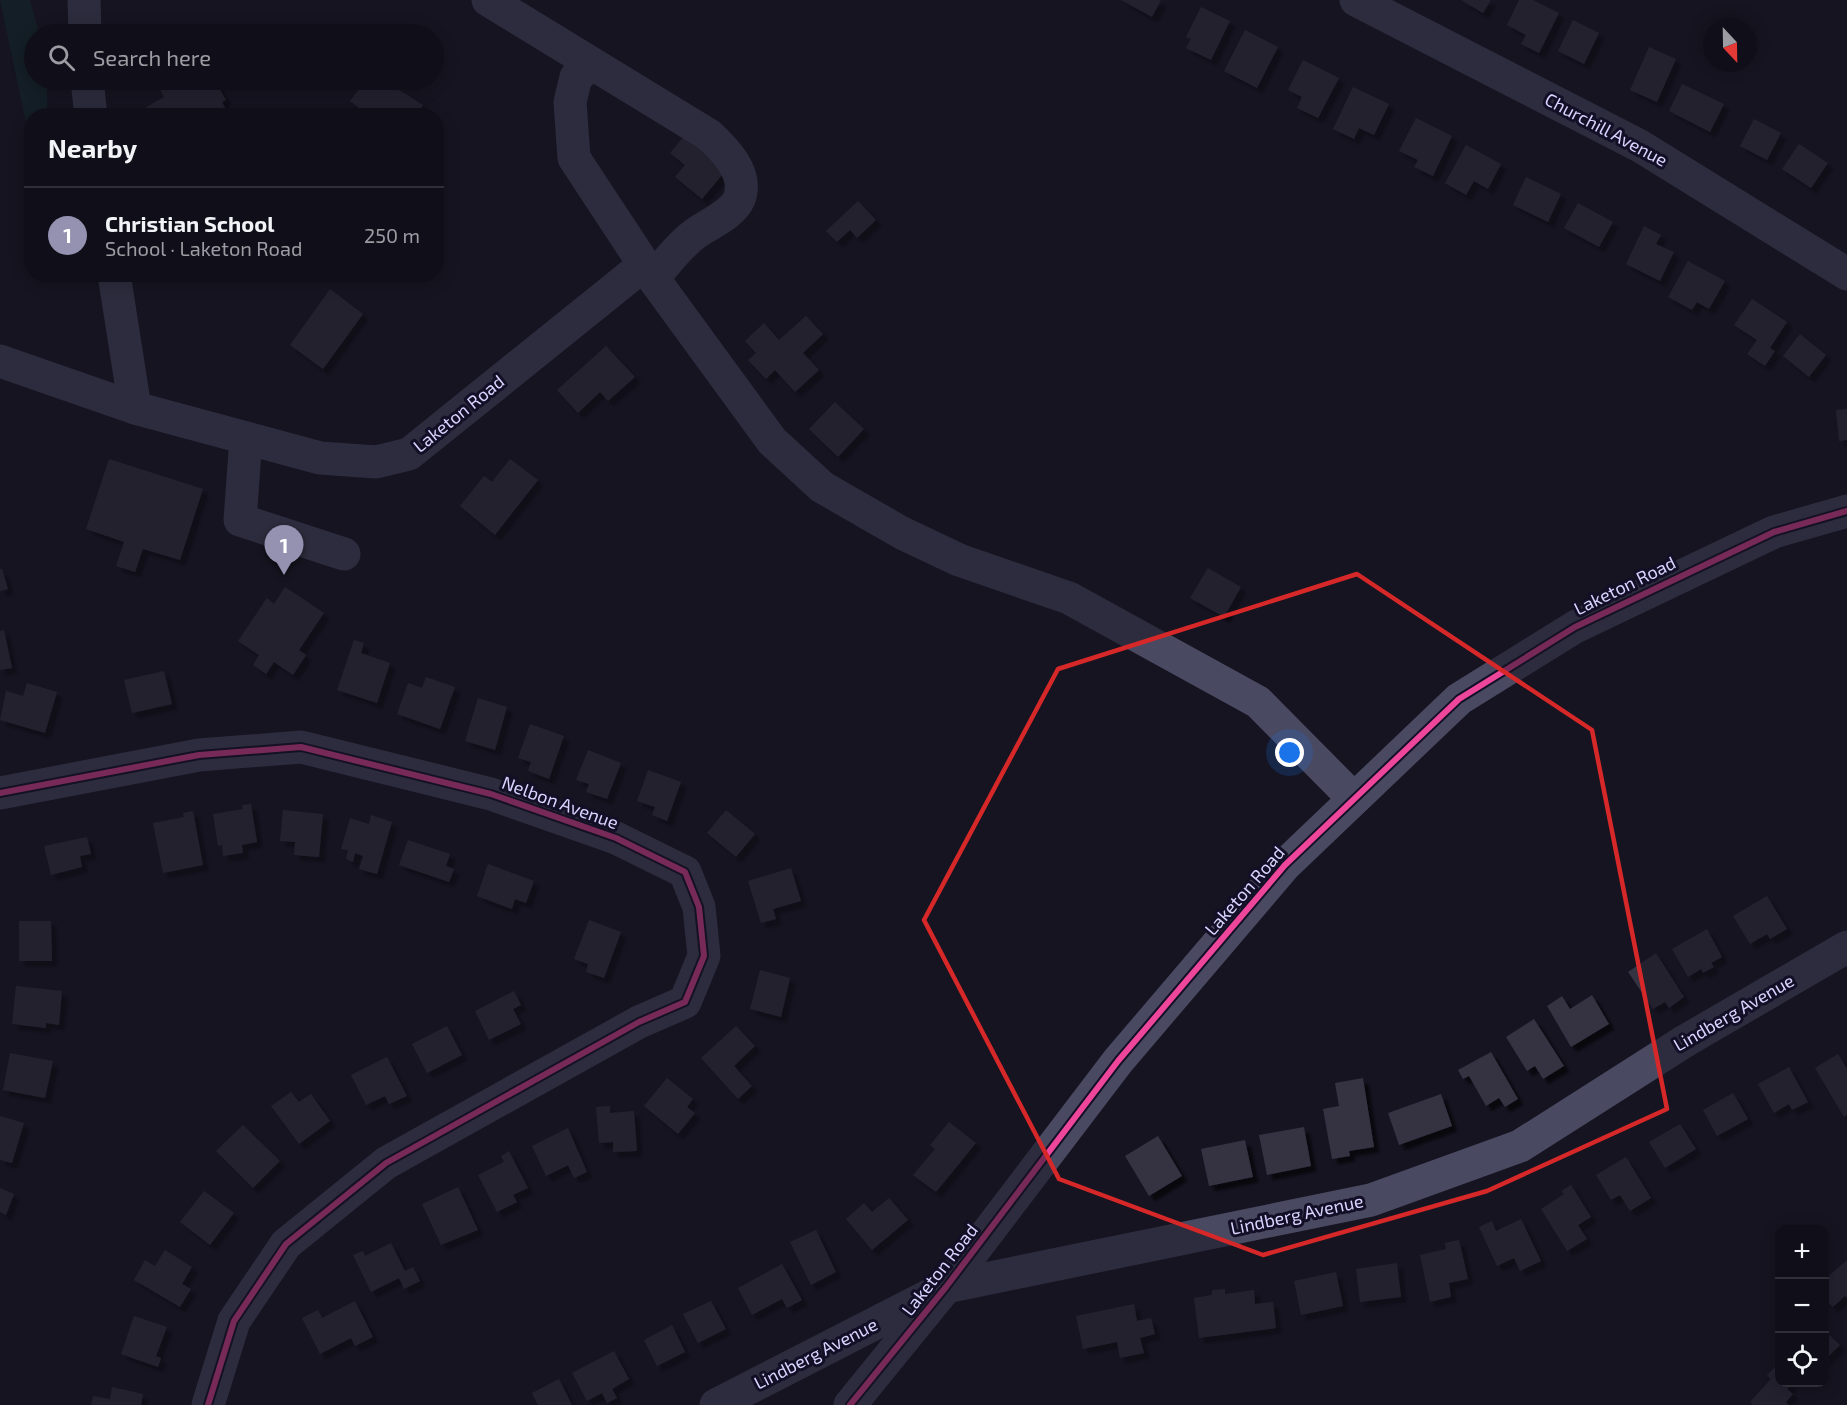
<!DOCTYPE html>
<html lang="en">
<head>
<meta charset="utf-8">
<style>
  body { margin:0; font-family:"Exo 2",sans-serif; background:#191822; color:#f1f3f6 }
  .controls { position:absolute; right:18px; bottom:18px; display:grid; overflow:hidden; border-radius:12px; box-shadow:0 3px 15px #0003 }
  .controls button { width:54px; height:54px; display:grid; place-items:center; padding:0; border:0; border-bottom:2px solid #302f38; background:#100f19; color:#f1f3f6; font:30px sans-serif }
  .compass { position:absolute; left:1703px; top:18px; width:54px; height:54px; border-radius:50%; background:#100f19; box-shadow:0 3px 15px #0003; rotate:158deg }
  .you { position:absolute; left:1290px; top:753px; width:21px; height:21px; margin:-15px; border:4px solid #fff; border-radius:50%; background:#1a73e8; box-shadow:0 0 0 9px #1a73e833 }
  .badge { display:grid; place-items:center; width:39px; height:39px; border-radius:50%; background:#9591b1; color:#fff; font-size:20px; font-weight:700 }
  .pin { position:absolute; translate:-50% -50px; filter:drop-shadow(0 2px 3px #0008) }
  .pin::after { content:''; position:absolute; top:32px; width:21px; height:18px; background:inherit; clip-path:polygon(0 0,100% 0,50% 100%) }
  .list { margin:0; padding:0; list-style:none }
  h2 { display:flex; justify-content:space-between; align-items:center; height:78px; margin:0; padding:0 24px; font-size:26px }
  h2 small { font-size:20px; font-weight:400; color:#9c9ca2 }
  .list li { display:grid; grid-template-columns:39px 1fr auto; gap:18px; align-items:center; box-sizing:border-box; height:96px; padding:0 24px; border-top:2px solid #302f38 }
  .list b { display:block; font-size:22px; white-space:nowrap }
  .list p { margin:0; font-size:20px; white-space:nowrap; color:#9c9ca2 }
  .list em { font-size:20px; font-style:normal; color:#9c9ca2 }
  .icon { flex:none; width:33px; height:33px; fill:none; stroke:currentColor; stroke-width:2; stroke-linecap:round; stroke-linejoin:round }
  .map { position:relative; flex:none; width:1847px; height:1405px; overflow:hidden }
  .search { position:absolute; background:#100f19; box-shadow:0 3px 15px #0003; left:24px; top:24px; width:420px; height:66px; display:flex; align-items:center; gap:15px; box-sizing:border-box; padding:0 21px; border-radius:33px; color:#9c9ca2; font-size:22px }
  .panel { position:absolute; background:#100f19; box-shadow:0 3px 15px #0003; left:24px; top:108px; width:420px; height:174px; border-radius:24px }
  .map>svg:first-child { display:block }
  .green { fill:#132c2d }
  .building { fill:#343243; filter:url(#shadow) }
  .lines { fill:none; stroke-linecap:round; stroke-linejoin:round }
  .minor { stroke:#4a4962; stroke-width:33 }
  .cycleway-casing { stroke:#130f26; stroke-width:10 }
  .cycleway { stroke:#ed469a; stroke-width:6 }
  .marked { fill:none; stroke:#d62828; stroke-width:4.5; stroke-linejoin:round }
  .labels { text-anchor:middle; stroke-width:6; stroke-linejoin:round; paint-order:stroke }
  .street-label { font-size:18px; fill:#d9d4ff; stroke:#130f26 }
</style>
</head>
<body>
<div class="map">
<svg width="1847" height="1405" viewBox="0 0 1847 1405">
  <defs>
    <filter id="shadow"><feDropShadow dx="5.5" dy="5.5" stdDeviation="1.5" flood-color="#0009"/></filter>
  </defs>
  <rect width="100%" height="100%" fill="#161421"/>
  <path class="green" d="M0,0H30L39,34H34V80H47V115L32,116L31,146Z"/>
  <g class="building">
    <path d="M1121,0H1161L1152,17Z"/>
    <path d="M1461,0H1491L1483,13Z"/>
    <path d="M1519,0H1533L1559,13L1539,53L1521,44L1526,35L1507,25Z"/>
    <path d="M1201,7L1230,21L1211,60L1186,48L1191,39L1186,37Z"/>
    <path d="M1573,20L1599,33L1584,64L1558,51Z"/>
    <path d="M1245,30L1278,47L1257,88L1224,71Z"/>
    <path d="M1649,47L1676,59L1657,102L1630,90Z"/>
    <path d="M1303,60L1339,78L1318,118L1297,108L1302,97L1288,90Z"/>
    <path d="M155,80H199L204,90L216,83L226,100L222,102L229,116H149L145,108L164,97Z"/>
    <path d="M366,80H383L423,105L416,116H369L350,101Z"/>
    <path d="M1682,84L1724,104L1710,132L1669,111Z"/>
    <path d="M1353,87L1389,104L1374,135L1359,128L1354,139L1333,129Z"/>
    <path d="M1416,118L1452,136L1433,176L1414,167L1418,160L1399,151Z"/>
    <path d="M1754,119L1781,133L1767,160L1740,146Z"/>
    <path d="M686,134L727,169L702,199L675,177L685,165L670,153Z"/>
    <path d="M1799,144L1828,163L1811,188L1782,169Z"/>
    <path d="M1466,145L1501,164L1488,189L1474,181L1466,195L1445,183Z"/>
    <path d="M1526,177L1561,194L1548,222L1513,205Z"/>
    <path d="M858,201L876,220L857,238L850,230L837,242L826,231Z"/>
    <path d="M1578,203L1613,222L1599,247L1564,228Z"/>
    <path d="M1644,226L1661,235L1656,244L1674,252L1660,281L1626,264Z"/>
    <path d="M1688,261L1725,281L1709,309L1697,302L1692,310L1668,297Z"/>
    <path d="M330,289L363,314L323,369L290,345Z"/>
    <path d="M1752,299L1787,322L1770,348L1775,351L1765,366L1747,354L1757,340L1734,325Z"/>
    <path d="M806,316L823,334L803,353L819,370L795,392L775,370L766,379L748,360L756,353L745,341L764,323L779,340Z"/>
    <path d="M1800,334L1826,355L1809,377L1783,356Z"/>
    <path d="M606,346L635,377L608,401L600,392L578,413L557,390Z"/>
    <path d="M835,402L864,429L838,457L809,429Z"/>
    <path d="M1847,409V440L1839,441L1836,410Z"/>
    <path d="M109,459L203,489L180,560L143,549L135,572L116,566L124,542L86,529Z"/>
    <path d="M510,459L538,480L495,535L460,506L484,476L492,482Z"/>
    <path d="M1208,568L1241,587L1224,617L1190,598Z"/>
    <path d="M0,569H2L8,589L0,591Z"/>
    <path d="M285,587L324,613L299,650L306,655L293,675L274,662L266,674L253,665L259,655L238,641L267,598L274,604Z"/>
    <path d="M4,630L12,668L0,670V631Z"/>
    <path d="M354,640L364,643L361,653L390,663L377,703L337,690Z"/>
    <path d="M164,671L172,704L132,713L124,680Z"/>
    <path d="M426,677L455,687L440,729L397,714L408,683L422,688Z"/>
    <path d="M27,683L57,692L45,733L0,720L6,691L23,696Z"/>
    <path d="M478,698L507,707L495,750L465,741Z"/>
    <path d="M530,724L564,736L549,779L528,771L531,762L518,758Z"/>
    <path d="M588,750L621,763L607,799L586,792L589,784L576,780Z"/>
    <path d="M648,770L681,782L667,821L652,815L655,807L637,801Z"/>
    <path d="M251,804L257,842L242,845L243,853L223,856L222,845L218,846L213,814L243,809L242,805Z"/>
    <path d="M283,810L323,814L319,857L294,855L295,842L280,841Z"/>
    <path d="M726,810L755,834L736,857L707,833Z"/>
    <path d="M193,811L203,865L163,873L153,823L184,817L183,813Z"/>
    <path d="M371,815L392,822L377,874L359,869L363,856L355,853L353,862L346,859L348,850L341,849L350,818L369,824Z"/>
    <path d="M87,837L91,854L80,856L82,867L51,875L44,846Z"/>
    <path d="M408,840L450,854L446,866L454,869L449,882L399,865Z"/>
    <path d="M488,864L534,881L526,903L515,899L512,909L477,896Z"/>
    <path d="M791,868L801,901L773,909L776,919L761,923L748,881Z"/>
    <path d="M1767,896L1787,929L1770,939L1767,934L1750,944L1733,916Z"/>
    <path d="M589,920L621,932L604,978L586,972L588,964L574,959Z"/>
    <path d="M19,921H51L52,961H19Z"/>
    <path d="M1707,929L1722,957L1711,963L1714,967L1703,973L1701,969L1688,977L1672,949Z"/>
    <path d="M1656,953L1684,997L1669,1008L1665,1002L1653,1009L1628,972Z"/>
    <path d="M760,970L790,978L781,1017L750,1009Z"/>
    <path d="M16,986L62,991L59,1025L46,1023V1028L12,1024Z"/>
    <path d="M514,991L521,1005L513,1009L521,1024L489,1040L475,1011Z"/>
    <path d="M1592,995L1609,1024L1571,1047L1547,1006L1562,996L1570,1009Z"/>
    <path d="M1534,1019L1564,1066L1543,1079L1535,1066L1527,1071L1506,1037Z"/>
    <path d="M447,1026L462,1055L427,1073L412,1044Z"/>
    <path d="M736,1026L755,1046L734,1066L752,1086L738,1099L701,1058Z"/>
    <path d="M1491,1052L1518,1099L1505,1107L1499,1098L1486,1106L1469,1076L1463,1079L1458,1070Z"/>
    <path d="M10,1053L53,1061L45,1098L3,1090Z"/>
    <path d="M1838,1054L1847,1069V1115L1844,1117L1815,1068Z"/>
    <path d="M387,1057L407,1096L389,1104L385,1096L366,1105L351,1075Z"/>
    <path d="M1789,1067L1808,1102L1792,1110L1789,1104L1774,1113L1758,1084Z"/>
    <path d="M667,1078L693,1099L687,1107L695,1113L678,1134L644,1106Z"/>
    <path d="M1363,1078L1374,1147L1349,1151L1350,1156L1332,1159L1323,1109L1339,1106L1335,1083Z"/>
    <path d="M291,1092L299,1102L311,1094L330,1121L299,1144L271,1106Z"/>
    <path d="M1733,1093L1748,1119L1717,1136L1703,1110Z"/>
    <path d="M1441,1094L1452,1126L1399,1145L1388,1113Z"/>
    <path d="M610,1106V1113L634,1111L637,1151L613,1152V1142L599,1143L596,1107Z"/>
    <path d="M0,1116L24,1123L12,1163L0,1160Z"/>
    <path d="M949,1122L976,1143L936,1192L913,1175L935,1149L930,1145Z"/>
    <path d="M1680,1124L1696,1149L1665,1168L1649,1142Z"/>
    <path d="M243,1125L280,1161L253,1188L216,1151Z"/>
    <path d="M1304,1127L1311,1166L1267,1175L1259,1135Z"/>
    <path d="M568,1128L587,1172L574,1178L568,1165L546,1176L532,1146Z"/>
    <path d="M1158,1136L1182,1176L1149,1196L1125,1156Z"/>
    <path d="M1245,1140L1253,1177L1209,1186L1201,1149Z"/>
    <path d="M509,1151L528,1188L513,1195L517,1202L497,1212L478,1175L504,1162L501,1156Z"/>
    <path d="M1626,1157L1651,1198L1630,1211L1620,1195L1611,1200L1596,1175Z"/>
    <path d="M1571,1185L1591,1217L1578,1225L1587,1239L1567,1251L1541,1209L1564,1194L1561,1191Z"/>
    <path d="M458,1187L478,1230L441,1245L422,1204Z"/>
    <path d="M0,1188L14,1194L6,1215L0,1212Z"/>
    <path d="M204,1191L234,1213L210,1245L180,1222Z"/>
    <path d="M889,1198L908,1220L872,1250L846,1219L864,1203L872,1212Z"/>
    <path d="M1521,1219L1541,1261L1520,1271L1514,1258L1497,1266L1479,1227L1492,1221L1496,1231Z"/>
    <path d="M816,1230L836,1272L811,1285L790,1242Z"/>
    <path d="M1459,1240L1468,1279L1449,1283L1451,1297L1430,1302L1420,1255L1446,1249L1445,1243Z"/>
    <path d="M391,1243L405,1271L413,1267L420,1281L404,1289L399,1278L371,1292L353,1255L363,1251L365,1256Z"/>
    <path d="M165,1250L192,1267L182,1284L191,1289L180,1307L134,1280L145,1260L155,1266Z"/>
    <path d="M1847,1260V1298L1845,1296L1833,1307L1824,1298V1280Z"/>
    <path d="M1397,1263L1401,1297L1360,1302L1356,1269Z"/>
    <path d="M782,1264L802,1300L787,1308L782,1299L752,1315L738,1288Z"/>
    <path d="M1336,1272L1343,1306L1301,1315L1294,1281Z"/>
    <path d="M1225,1289V1294L1254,1290L1255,1304L1273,1302L1276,1328L1199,1338L1194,1298L1212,1295V1290Z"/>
    <path d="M355,1301L373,1337L355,1346L351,1338L320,1354L302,1318L318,1310L322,1318Z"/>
    <path d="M711,1301L726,1329L698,1343L683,1314Z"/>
    <path d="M1134,1304L1137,1321L1151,1318L1155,1334L1140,1338L1144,1353L1120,1358L1117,1342L1083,1349L1076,1316Z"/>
    <path d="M134,1316L167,1327L156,1356L161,1358L158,1367L121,1354Z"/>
    <path d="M672,1325L685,1352L657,1366L644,1340Z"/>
    <path d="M1824,1330L1840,1345L1824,1361Z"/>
    <path d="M614,1351L629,1379L612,1389L617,1398L607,1403L602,1393L587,1401L572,1373Z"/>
    <path d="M1780,1362V1382H1793L1787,1389L1793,1394L1786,1402L1789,1405H1753L1750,1402L1771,1379L1767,1375Z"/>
    <path d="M559,1379L572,1405H538L532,1393Z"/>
    <path d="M112,1387L143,1394L141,1405H91L93,1396L110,1399Z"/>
  </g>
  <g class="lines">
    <g class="minor">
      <path d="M84,0L85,34"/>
      <path d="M488,0L709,135C725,150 749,174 739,199C732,215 708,224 695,234C679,245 666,264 653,278"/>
      <path d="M1356,0L1640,146L1847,274"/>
      <path d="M592,64L576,77L570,102L574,158L653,278L772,441L822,487L902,533L959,560L1069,598L1258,702L1354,799"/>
      <path d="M87,80L91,116"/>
      <path d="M114,274L135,408"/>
      <path d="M0,361L135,408L320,458L376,462L409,454L644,265"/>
      <path d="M246,438L240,520L344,554"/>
      <path d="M0,793L199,755L301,747L491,794L616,838L685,872L699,907L704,956L685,1002L639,1022L386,1163L286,1244L234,1321L208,1405"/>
      <path d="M716,1405L946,1287L1371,1200L1520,1146L1685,1041L1847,947"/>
      <path d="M850,1405L946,1287L1118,1061L1285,865L1459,699L1575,627L1774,532L1847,511"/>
    </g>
    <defs>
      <g id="cycleway">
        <path d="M0,793L199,755L301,747L491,794L616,838L685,872L699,907L704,956L685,1002L639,1022L386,1163L286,1244L234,1321L208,1405"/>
        <path d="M850,1405L946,1287L1118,1061L1285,865L1459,699L1575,627L1774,532L1847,511"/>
      </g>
    </defs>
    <use href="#cycleway" class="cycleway-casing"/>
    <use href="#cycleway" class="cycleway"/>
  </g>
  <path d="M0 0H1847V1405H0ZM1357,574L1592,730L1667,1109L1487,1191L1263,1255L1059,1179L924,920L1058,669Z" fill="#161421" fill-opacity=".55" fill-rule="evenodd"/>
  <path class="marked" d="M1357,574L1592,730L1667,1109L1487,1191L1263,1255L1059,1179L924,920L1058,669Z"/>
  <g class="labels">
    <g class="street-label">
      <text transform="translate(1606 130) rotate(28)" y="6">Churchill Avenue</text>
      <text transform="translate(459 414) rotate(-39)" y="6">Laketon Road</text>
      <text transform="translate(1625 586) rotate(-26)" y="6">Laketon Road</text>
      <text transform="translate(560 803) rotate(20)" y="6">Nelbon Avenue</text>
      <text transform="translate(1245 891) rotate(-49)" y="6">Laketon Road</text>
      <text transform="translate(1734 1013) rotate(-30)" y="6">Lindberg Avenue</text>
      <text transform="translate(1297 1215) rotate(-12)" y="6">Lindberg Avenue</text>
      <text transform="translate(940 1270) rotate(-52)" y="6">Laketon Road</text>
      <text transform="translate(816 1354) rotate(-27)" y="6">Lindberg Avenue</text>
    </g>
  </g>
</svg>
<div class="controls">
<button>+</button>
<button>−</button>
<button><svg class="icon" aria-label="locate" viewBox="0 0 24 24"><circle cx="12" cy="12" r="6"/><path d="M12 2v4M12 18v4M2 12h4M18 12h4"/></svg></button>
</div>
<svg class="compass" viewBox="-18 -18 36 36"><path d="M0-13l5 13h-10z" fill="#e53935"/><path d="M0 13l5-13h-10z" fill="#9c9ca2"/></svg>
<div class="you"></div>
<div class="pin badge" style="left:284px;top:575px">1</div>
<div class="search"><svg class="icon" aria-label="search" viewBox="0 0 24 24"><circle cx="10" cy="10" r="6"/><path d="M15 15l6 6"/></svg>Search here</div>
<section class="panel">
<h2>Nearby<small></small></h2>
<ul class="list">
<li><span class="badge">1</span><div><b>Christian School</b><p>School · Laketon Road</p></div><em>250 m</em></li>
</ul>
</section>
</div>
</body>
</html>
